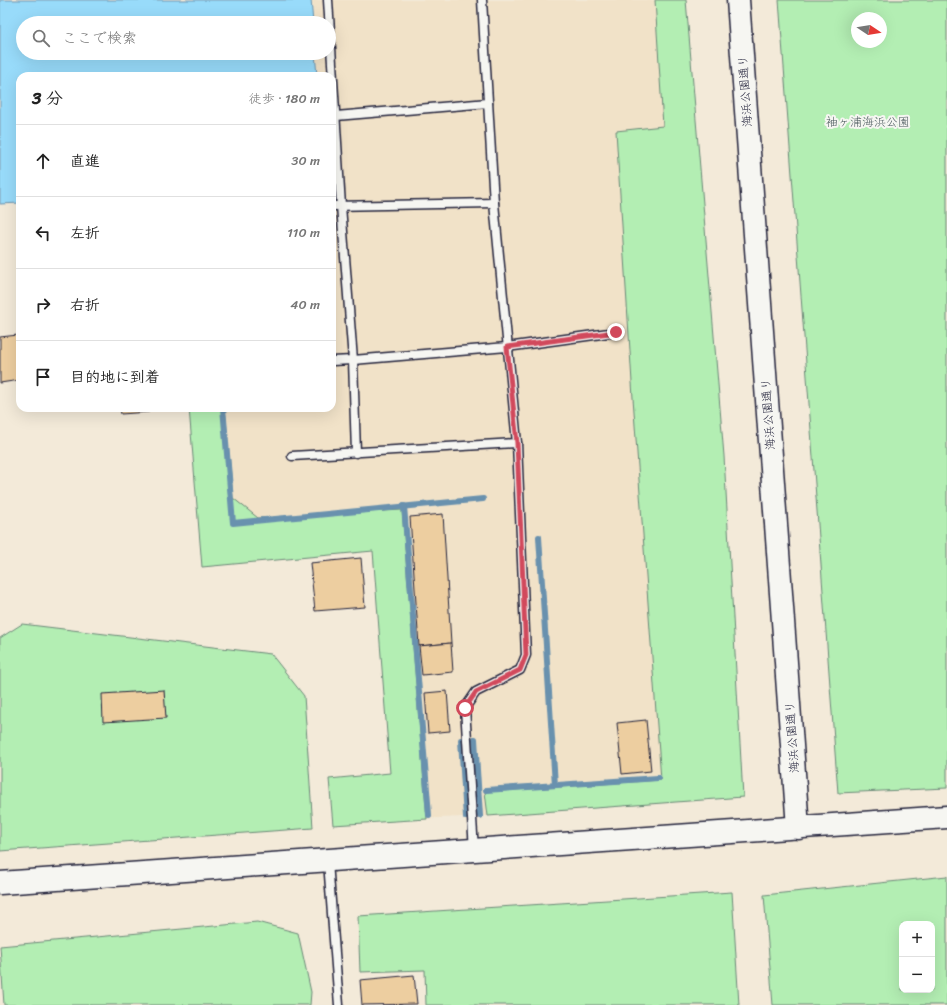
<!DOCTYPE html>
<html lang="ja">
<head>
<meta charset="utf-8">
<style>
  body { margin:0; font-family:Sriracha,"Klee One",sans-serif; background:#f6f6f6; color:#222 }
  .controls { position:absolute; right:12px; bottom:12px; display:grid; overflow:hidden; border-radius:8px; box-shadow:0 4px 16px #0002 }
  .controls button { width:36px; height:36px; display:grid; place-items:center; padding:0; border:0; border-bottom:1px solid #e0e0e0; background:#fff; color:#222; font:20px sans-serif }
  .compass { position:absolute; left:851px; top:12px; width:36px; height:36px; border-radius:50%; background:#fff; box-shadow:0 4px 16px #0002; rotate:102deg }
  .stop { position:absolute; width:12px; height:12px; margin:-9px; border:3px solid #d1495b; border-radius:50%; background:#fff }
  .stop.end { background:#d1495b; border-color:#fff; box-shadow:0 1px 4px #0008 }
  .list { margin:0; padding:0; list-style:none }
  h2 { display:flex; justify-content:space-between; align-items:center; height:52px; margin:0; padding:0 16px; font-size:17px }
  h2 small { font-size:13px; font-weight:400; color:#767676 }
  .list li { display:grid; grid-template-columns:26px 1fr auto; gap:12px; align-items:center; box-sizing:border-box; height:72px; padding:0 16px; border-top:1px solid #e0e0e0 }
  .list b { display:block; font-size:15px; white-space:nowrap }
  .list em { font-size:13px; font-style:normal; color:#767676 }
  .icon { flex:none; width:22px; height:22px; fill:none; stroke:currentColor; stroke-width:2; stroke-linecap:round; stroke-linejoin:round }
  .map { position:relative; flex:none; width:947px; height:1005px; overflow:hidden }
  .search { position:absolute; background:#fff; box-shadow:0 4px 16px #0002; left:16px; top:16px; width:320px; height:44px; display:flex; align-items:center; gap:10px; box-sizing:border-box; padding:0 14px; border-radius:22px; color:#767676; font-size:15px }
  .panel { position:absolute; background:#fff; box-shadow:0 4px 16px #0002; left:16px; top:72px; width:320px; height:340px; border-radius:12px }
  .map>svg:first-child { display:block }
  .built { fill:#f1e2c8 }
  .green { fill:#b3eeb3; stroke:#6a8877; fill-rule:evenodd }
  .water { fill:#98dbfa; stroke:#6991ae }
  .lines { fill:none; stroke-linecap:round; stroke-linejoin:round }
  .stream { stroke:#6991ae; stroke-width:6 }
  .building { fill:#edcea0; stroke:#22223b }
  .lane-casing { stroke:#22223b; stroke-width:11 }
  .secondary-casing { stroke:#22223b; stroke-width:25 }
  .lane { stroke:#f6f6f2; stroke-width:8 }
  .secondary { stroke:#f6f6f2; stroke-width:22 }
  .route { stroke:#d1495b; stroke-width:5 }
  .labels { text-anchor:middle; stroke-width:4; stroke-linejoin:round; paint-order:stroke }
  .street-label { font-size:12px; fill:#22223b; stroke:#f6f6f2 }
  .park-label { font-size:12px; fill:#465559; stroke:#f6f6f2 }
</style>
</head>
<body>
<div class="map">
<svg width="947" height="1005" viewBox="0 0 947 1005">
  <rect width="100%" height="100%" fill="#f3ead9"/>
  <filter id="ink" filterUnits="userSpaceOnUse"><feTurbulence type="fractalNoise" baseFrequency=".025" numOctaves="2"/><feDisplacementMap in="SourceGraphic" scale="8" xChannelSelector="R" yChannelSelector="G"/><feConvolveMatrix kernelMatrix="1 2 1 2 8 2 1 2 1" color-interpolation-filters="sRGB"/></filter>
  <g filter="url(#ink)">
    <path class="built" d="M311,0H686L743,797L488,816L414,819L391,528L219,542L208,408H332V76H317L315,53H329V23H313Z"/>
    <g class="green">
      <path d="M655,0H686L724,456L743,797L488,816L485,792L661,780L633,398L616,131L663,126Z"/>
      <path d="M779,0H947V788L838,793ZM857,18H881V42H857Z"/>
      <path d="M189,408H225L233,498L258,518L402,510L427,819L333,825L329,779L390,773L373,551L202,567Z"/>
      <path d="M22,624L271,654L304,696L313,828L0,851V638Z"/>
      <path d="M947,876V1005H773L764,895ZM902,924H932V990H902Z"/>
      <path d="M732,892L739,1005H426L425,970L360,972L358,916Z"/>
      <path d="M257,922L298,933L311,992L310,1005H4L0,946Z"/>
    </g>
    <path class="water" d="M0,0H311L313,23H23V53H315L317,76H20V203L0,204Z"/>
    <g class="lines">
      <g class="stream">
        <path d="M223,408L233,523L483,499"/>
        <path d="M404,506L429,815"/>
        <path d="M539,537L555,785"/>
        <path d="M475,739L480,816"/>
        <path d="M461,740L466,817"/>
        <path d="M486,790L658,778"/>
      </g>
    </g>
    <g class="building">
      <path d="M18,335L20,355V380L0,383V337Z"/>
      <path d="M120,408H149V412L121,414Z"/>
      <path d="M443,514L451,643L419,646L410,517Z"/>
      <path d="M361,558L365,607L315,611L310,563Z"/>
      <path d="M451,643L453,672L422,675L419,646Z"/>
      <path d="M164,690L166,718L103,722L102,694Z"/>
      <path d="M447,691L450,731L428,733L425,693Z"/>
      <path d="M646,720L651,771L622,774L617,723Z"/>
      <path d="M414,975L417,1004L362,1005L360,980Z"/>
    </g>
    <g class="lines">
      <defs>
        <g id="lane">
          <path d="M328,0L341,206L353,360L356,453"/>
          <path d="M336,116L488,103"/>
          <path d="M332,206L494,203"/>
          <path d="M332,361L353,360L507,347L616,332"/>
          <path d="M292,456L517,443"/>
          <path d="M474,850L465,708L476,692L520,670L526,655L517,443L494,203L482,0"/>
          <path d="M328,862L339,1005"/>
        </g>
        <g id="secondary">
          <path d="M738,0L798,828"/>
          <path d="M0,883L947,817"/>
        </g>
      </defs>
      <use href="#lane" class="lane-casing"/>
      <use href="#secondary" class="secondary-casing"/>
      <use href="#lane" class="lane"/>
      <use href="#secondary" class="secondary"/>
    </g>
  </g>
  <g class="lines" filter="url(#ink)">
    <path class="route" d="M465,708L476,692L520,670L526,655L517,443L507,347L616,332"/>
  </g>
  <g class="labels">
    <g class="street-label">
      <text transform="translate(745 91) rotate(-94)" y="4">海浜公園通り</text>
      <text transform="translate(768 414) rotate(-94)" y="4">海浜公園通り</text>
      <text transform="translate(792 737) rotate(-94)" y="4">海浜公園通り</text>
    </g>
    <g class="park-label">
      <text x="868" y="126">袖ヶ浦海浜公園</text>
    </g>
  </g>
</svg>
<div class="controls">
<button>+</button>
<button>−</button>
</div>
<svg class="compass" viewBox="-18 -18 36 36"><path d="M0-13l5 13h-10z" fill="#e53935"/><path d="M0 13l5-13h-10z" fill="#767676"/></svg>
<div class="stop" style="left:465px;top:708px"></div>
<div class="stop end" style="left:616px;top:332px"></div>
<div class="search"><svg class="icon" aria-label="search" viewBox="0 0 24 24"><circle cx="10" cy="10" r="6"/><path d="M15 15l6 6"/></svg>ここで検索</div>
<section class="panel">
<h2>3 分<small>徒歩 · 180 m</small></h2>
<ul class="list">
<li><svg class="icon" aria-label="ahead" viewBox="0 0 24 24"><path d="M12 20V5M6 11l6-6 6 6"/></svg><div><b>直進</b></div><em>30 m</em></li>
<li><svg class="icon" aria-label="left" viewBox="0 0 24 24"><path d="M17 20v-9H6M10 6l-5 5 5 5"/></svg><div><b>左折</b></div><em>110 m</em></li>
<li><svg class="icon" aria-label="right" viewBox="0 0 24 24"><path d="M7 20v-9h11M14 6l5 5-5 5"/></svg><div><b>右折</b></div><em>40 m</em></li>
<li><svg class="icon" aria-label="arrive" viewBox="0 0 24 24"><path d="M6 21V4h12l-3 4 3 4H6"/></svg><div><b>目的地に到着</b></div></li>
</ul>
</section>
</div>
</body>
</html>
